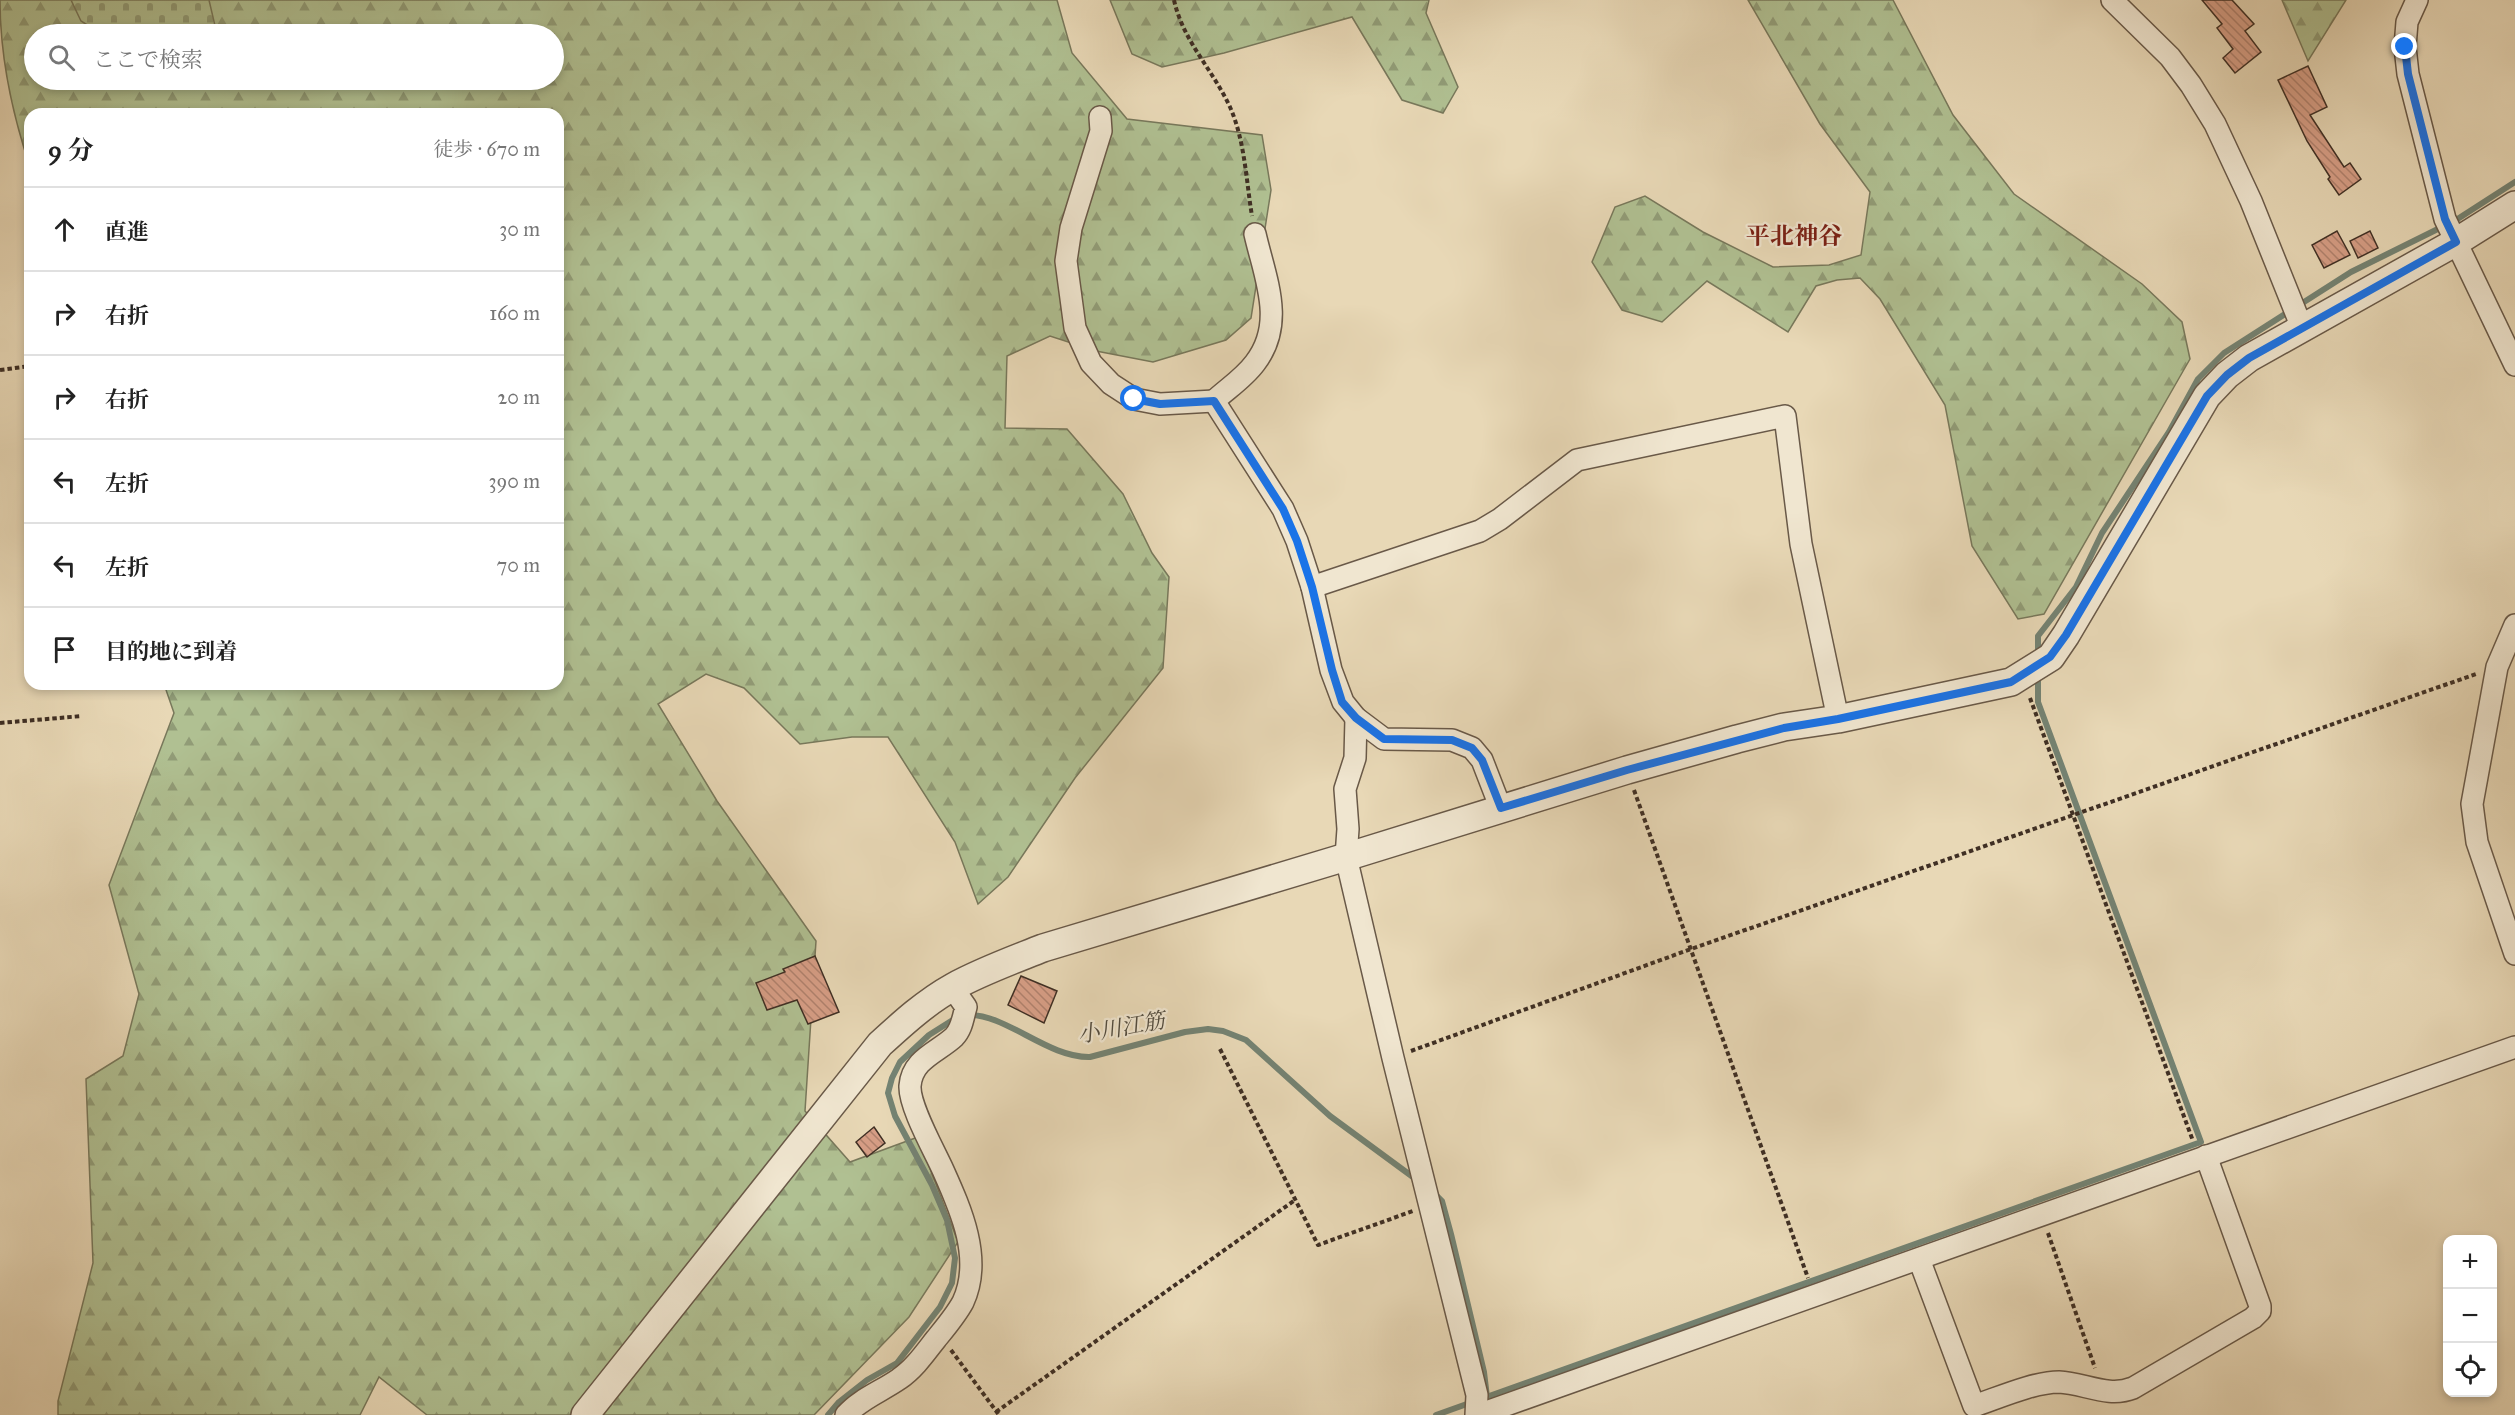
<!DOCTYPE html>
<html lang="ja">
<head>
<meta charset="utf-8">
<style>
  body { margin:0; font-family:"IM FELL Great Primer","Noto Serif JP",serif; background:#f6f6f6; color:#222 }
  .controls { position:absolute; right:18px; bottom:18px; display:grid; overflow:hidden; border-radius:12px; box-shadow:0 3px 9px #0003 }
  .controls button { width:54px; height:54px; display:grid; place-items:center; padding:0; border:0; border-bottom:2px solid #e0e0e0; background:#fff; color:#222; font:30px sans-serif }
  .stop { position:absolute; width:18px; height:18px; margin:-14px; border:4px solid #1a73e8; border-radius:50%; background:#fff }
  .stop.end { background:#1a73e8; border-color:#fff; box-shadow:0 2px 6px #0008 }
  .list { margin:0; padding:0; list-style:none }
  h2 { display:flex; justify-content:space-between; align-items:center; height:78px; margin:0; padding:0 24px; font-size:26px }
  h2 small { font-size:20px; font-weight:400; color:#767676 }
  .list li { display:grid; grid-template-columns:39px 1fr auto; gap:18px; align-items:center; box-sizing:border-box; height:84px; padding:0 24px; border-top:2px solid #e0e0e0 }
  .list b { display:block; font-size:22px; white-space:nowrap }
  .list em { font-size:20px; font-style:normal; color:#767676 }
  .icon { flex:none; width:33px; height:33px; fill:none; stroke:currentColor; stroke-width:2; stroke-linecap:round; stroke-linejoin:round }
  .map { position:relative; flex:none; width:2515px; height:1415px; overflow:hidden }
  .search { position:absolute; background:#fff; box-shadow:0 3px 9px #0003; left:24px; top:24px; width:540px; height:66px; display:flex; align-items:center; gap:15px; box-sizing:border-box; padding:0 21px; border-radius:33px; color:#767676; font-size:22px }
  .panel { position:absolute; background:#fff; box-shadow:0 3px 9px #0003; left:24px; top:108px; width:540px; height:582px; border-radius:18px }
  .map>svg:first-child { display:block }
  .forest { fill:url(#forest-firs); stroke:#78785b; stroke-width:1.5; fill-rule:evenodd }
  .cemetery { fill:url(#cemetery-stones); stroke:#78785b; stroke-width:1.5 }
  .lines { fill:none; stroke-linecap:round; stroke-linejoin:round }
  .stream { stroke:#748373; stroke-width:6 }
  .building { fill:url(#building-back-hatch); stroke:#3f2f24; stroke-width:1.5 }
  .minor-casing { stroke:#695948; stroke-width:24 }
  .tertiary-casing { stroke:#695948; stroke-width:30 }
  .path { stroke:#3f2f24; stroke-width:4; stroke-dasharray:4.5 3; stroke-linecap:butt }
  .minor { stroke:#f0e6d0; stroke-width:21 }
  .tertiary { stroke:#f0e6d0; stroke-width:27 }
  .route { stroke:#1a73e8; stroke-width:8 }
  .labels { text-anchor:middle; stroke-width:4.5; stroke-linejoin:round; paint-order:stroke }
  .water-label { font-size:22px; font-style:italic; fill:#514b3e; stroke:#f0e6d0 }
  .quarter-label { font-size:24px; font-weight:bold; fill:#7a1f14; stroke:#f0e6d0 }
</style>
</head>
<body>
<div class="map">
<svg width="2515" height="1415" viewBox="0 0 2515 1415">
  <defs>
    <pattern id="forest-firs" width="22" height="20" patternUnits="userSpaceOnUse" patternTransform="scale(1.5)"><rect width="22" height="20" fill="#b0c092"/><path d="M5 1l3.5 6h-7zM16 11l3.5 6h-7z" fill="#919c77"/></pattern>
    <pattern id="cemetery-stones" width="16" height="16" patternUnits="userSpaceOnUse" patternTransform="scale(1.5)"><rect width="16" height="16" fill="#b0c092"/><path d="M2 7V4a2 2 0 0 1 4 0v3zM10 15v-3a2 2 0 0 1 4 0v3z" fill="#919c77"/></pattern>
    <pattern id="building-back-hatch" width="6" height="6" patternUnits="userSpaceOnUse" patternTransform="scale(1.5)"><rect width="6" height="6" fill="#d79e86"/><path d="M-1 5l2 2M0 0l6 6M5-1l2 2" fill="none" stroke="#b0816d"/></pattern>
  </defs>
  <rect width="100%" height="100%" fill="#e8d8b6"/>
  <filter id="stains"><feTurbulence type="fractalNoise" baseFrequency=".00333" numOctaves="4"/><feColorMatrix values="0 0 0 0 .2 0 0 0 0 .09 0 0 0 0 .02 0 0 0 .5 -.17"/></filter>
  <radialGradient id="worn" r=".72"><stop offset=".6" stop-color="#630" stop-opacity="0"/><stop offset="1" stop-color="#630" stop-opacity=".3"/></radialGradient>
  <g class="forest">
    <path d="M0,0H1057L1072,53L1127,119L1262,135L1271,190L1251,318L1226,340L1153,362L1096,351L1050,336L1007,356L1005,428L1067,429L1123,494L1152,553L1169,577L1163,668L1075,778L1008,877L978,904L955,842L888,737H852L800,744L744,688L706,674L658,704L717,801L816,941L805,1111L850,1162L918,1137L958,1242L909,1317L814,1415H427L379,1377L360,1415H58V1401L93,1263L86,1079L123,1056L139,994L109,885L174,713L164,684H558V114H30V167C12,113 0,57 0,0ZM34,34H554V80H34Z"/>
    <path d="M1110,0H1429L1426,13L1458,87L1443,113L1402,100L1352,17L1224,53L1162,67L1132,54Z"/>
    <path d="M1748,0H1893L1953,115L2014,194L2142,284L2182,322L2190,359L2044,614L2018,619L1972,546L1945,405L1880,299L1860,278L1837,280L1816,286L1788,332L1707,281L1662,322L1622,310L1592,262L1615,207L1645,196L1703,232L1773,267L1829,265L1861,255L1870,192L1820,124Z"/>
    <path d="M2282,0H2346L2308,61Z"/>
  </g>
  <path class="cemetery" d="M71,0H209L216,30L206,34H101L81,21Z"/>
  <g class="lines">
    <g class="stream">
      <path d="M2038,656V636L2076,587L2102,533L2169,432L2198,379L2224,353L2351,272L2456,220L2515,182"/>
      <path d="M969,1015C1006,1014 1048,1058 1090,1057L1185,1032L1208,1029L1223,1031L1246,1040L1330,1116L1417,1180"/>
      <path d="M1432,1191L1442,1201L1451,1234L1484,1372L1487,1397"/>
      <path d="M828,1415L839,1402L867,1380L897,1363L940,1307L952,1283L955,1258L947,1220L932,1185L895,1116L888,1093L892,1078L900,1062L929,1035L956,1018"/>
      <path d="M1436,1415L2201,1142L2038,702V675"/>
    </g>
  </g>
  <g class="building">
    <path d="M2202,0H2232L2254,24L2245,31L2261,52L2235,73L2223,58L2233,49L2217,28L2222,24Z"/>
    <path d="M2308,66L2327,107L2310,115L2344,167L2350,163L2361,179L2339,195L2328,179L2330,177L2307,141L2278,80Z"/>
    <path d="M2337,231L2350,255L2324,268L2312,245Z"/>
    <path d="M2370,231L2378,248L2358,258L2350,241Z"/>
    <path d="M815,956L839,1012L808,1024L797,1000L767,1010L756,983L785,972L783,969Z"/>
    <path d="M1021,976L1057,991L1044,1023L1008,1005Z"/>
    <path d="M874,1127L885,1143L867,1157L856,1142Z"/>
  </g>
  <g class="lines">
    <defs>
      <g id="minor">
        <path d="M2112,0L2170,57L2191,85L2215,124L2251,201L2302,328"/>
        <path d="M2417,0L2407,22L2405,47L2408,74L2445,219L2515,365"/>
        <path d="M1100,117L1101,131L1071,228L1066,261L1075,328L1091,363L1111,384L1134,399L1160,404L1214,401"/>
        <path d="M1255,234C1265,278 1286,323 1255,363C1244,378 1227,389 1214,401L1283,509L1297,541L1312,587L1331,670L1343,702L1356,718L1384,739L1452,740L1472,748L1482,760L1501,809"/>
        <path d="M1312,587L1480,531L1500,519L1577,460L1785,416L1801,544L1838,719"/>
        <path d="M2515,625L2497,667L2472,804L2477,842L2515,954"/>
        <path d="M1356,718L1355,758L1345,789L1348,829L1346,857L1393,1058L1477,1395L1476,1415"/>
        <path d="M1919,1259L1974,1406C1998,1398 2034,1382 2059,1382C2084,1383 2108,1398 2133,1388L2253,1318L2260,1311V1306L2206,1156"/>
        <path d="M846,1415C860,1399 882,1391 899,1379C914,1369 925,1353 936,1339C945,1328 956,1315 963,1302C983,1259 961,1210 943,1170C934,1150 909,1106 910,1086C912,1059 938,1052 954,1037C962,1029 963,1017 966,1007L952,987"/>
        <path d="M1478,1415L2515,1047"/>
      </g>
      <path id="tertiary" d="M585,1415L880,1044C903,1023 926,1002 953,987C982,971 1013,960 1043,948L1346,857L1627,770L1737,739L1784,727L1838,719L2011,682L2051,657L2066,635L2207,396L2227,375L2249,358L2456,242L2515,205"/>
    </defs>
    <use href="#minor" class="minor-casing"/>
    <use href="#tertiary" class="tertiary-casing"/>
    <g class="path">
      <path d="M1174,0C1183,41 1213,70 1230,107C1245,141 1246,180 1252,216"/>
      <path d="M0,370L30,366"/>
      <path d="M2030,698L2193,1141"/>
      <path d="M0,723L82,716"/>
      <path d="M1634,790L1808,1278"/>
      <path d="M1220,1049L1318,1245L1413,1211"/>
      <path d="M1411,1051L1691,949L2476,674"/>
      <path d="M2048,1233L2095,1368"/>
      <path d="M951,1350L999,1415"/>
      <path d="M996,1412L1295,1200"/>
    </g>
    <use href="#minor" class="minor"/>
    <use href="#tertiary" class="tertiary"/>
  </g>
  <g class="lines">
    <path class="route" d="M1134,399L1160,404L1214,401L1283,509L1297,541L1312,587L1332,670L1342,702L1356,718L1384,739L1452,740L1472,748L1482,760L1501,808L1627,770L1784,728L1838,719L2011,682L2050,657L2066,635L2207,396L2227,375L2249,358L2456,242L2445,219L2408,74L2405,47"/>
  </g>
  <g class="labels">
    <g class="water-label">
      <text transform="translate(1121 1027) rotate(-10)" y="8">小川江筋</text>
    </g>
    <g class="quarter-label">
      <text x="1794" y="244">平北神谷</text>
    </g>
  </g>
  <rect width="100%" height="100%" filter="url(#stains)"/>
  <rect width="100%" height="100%" fill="url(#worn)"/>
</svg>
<div class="controls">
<button>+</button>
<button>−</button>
<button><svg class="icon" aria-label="locate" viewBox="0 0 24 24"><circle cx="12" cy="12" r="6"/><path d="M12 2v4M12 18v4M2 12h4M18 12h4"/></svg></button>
</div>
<div class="stop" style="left:1134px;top:399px"></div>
<div class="stop end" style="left:2405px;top:47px"></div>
<div class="search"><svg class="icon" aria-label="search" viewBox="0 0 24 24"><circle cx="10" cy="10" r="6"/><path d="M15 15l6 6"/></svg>ここで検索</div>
<section class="panel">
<h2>9 分<small>徒歩 · 670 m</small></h2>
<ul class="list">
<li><svg class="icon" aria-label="ahead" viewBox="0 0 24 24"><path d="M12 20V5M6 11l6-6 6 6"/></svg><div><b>直進</b></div><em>30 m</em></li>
<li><svg class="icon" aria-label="right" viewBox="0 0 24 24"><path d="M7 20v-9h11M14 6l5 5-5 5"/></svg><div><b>右折</b></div><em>160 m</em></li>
<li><svg class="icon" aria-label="right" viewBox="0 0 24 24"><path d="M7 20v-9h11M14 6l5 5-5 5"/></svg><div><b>右折</b></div><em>20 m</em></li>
<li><svg class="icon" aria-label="left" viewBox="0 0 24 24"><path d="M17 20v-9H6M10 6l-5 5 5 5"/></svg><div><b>左折</b></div><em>390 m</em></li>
<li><svg class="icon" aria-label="left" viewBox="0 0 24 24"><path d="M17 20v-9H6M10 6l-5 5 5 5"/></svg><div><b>左折</b></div><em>70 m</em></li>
<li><svg class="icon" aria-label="arrive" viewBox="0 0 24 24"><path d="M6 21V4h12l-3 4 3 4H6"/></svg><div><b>目的地に到着</b></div></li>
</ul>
</section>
</div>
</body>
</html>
